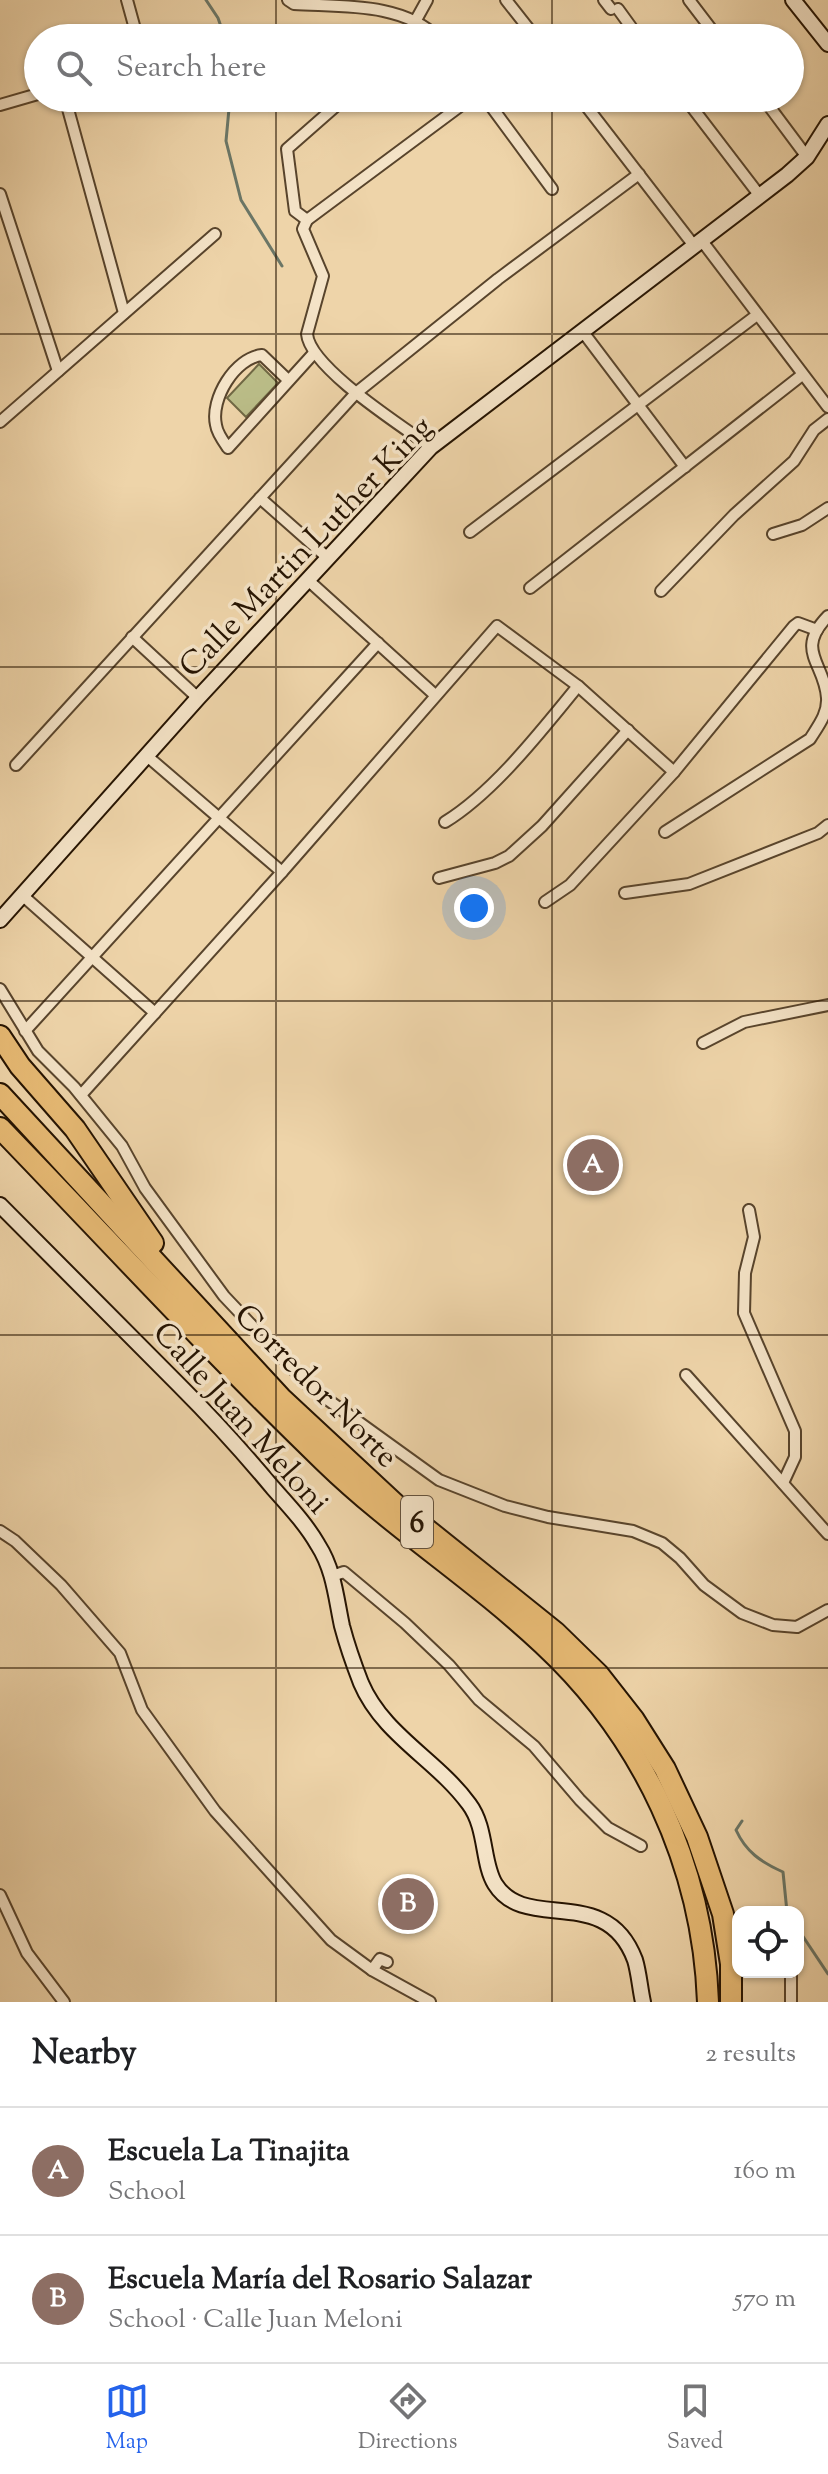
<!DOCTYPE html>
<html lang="en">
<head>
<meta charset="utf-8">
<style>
  body { margin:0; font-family:"Sorts Mill Goudy",serif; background:#f2f2f2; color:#202124 }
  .controls { position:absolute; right:24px; bottom:24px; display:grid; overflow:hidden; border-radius:16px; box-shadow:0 2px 6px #0004 }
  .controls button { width:72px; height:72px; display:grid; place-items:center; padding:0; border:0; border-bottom:2px solid #e0e0e0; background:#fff; color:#202124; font:40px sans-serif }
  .you { position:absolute; left:474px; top:908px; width:28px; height:28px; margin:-20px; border:6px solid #fff; border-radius:50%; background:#1a73e8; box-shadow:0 0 0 12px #1a73e833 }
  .badge { display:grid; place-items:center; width:52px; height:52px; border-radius:50%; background:#2563eb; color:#fff; font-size:26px; font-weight:700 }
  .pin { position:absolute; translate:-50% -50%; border:4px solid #fff; box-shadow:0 2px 8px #0006 }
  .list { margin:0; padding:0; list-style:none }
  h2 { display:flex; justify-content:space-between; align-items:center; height:104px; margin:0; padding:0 32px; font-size:34px }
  h2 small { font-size:26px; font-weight:400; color:#757577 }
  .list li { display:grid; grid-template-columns:52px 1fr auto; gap:24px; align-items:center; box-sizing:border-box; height:128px; padding:0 32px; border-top:2px solid #e0e0e0 }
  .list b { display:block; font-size:30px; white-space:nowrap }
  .list p { margin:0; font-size:26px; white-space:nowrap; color:#757577 }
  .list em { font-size:26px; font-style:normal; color:#757577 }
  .icon { flex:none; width:44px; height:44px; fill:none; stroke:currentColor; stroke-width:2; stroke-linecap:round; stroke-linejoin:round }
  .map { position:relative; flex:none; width:828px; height:2002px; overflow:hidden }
  .search { position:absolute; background:#fff; box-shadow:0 2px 6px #0004; left:24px; right:24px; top:24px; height:88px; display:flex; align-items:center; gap:20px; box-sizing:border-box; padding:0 28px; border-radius:44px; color:#757577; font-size:30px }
  .sheet { height:360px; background:#fff }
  nav { display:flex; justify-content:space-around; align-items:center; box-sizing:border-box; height:112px; border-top:2px solid #e0e0e0; background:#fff; font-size:22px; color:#757577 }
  nav a { display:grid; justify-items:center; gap:4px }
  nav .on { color:#2563eb }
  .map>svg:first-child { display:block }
  .pitch { fill:#babc87; stroke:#706844; stroke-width:2 }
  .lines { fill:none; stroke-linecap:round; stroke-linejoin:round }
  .stream { stroke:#6b7666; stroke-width:3 }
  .street-casing { stroke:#58442c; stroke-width:14 }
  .secondary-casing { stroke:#261402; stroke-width:18 }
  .highway-casing { stroke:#261402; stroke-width:24 }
  .street { stroke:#f4e3c7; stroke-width:10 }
  .secondary { stroke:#f4e3c7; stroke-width:14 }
  .highway { stroke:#e7ba74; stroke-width:20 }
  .grid { fill:none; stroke:#261402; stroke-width:2; stroke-opacity:0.55 }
  .labels { text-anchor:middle; stroke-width:7; stroke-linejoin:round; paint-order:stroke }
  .shield { fill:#f4e3c7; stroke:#64523d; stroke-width:2 }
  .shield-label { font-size:30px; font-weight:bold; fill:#261402 }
  .street-label { font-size:32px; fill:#261402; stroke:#f4e3c7 }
</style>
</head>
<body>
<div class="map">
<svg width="828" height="2002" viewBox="0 0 828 2002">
  <rect width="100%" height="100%" fill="#eed4a9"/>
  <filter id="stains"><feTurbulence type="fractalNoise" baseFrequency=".0025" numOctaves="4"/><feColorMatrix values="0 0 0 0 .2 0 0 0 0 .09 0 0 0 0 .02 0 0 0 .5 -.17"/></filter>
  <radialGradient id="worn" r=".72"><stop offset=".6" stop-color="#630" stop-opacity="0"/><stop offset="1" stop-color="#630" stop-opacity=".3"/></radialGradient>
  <path class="pitch" d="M259,364L278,383L246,417L227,398Z"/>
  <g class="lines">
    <g class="stream">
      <path d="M206,0L218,18L225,38"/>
      <path d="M230,98L226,141L241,200L282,266"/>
      <path d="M742,1821L736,1830C746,1852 761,1862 783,1872L787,1912"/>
      <path d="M798,1929L828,1974"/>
    </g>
    <defs>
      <g id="street">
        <path d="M127,0L135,29L139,36"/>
        <path d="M288,0L294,4C341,7 402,2 438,38"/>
        <path d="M506,0L536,38"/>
        <path d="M604,0L611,9"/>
        <path d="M689,0L718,38"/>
        <path d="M618,9L639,38"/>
        <path d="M406,38L427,0"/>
        <path d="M65,98L124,313"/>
        <path d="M485,98L552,189"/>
        <path d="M580,98L695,247"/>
        <path d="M685,98L760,196"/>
        <path d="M763,98L807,157"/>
        <path d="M0,105L38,94"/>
        <path d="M587,106L597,98"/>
        <path d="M0,194L58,371"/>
        <path d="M307,220L295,211L287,149L345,98"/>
        <path d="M702,241L828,407"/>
        <path d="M583,332L685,467"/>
        <path d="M288,380L262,355C235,358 210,399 216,425C217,433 223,441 228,448L314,353"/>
        <path d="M0,422L215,234"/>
        <path d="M431,447C402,426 310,368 307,334L323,276L303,229L307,220L471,98"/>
        <path d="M260,498L329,559"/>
        <path d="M470,532L757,315"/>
        <path d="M773,534L802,525L828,508"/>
        <path d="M309,581L435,695"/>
        <path d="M530,588L802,375"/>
        <path d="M661,591L734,515L794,461L814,430L828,419"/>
        <path d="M132,637L198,698"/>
        <path d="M147,756L282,872"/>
        <path d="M16,765L356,393L498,279L639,174"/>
        <path d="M445,822C494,792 541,731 578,686"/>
        <path d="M665,832L810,739C818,726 828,714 827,698C825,663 794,651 828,616"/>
        <path d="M439,878L495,863L509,856L542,826L628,730"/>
        <path d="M625,893L689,884L818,833L828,825"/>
        <path d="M22,895L155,1013"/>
        <path d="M545,902L570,885L674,772L794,626L798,623L817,630"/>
        <path d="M0,989L38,1051L74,1087L122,1146L145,1188L224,1296L310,1387L439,1480L505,1506L548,1517L633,1531L662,1543L680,1558L704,1585L742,1613L773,1625L797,1627L828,1610"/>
        <path d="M25,1031L378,643"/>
        <path d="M703,1043L744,1022L828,1005"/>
        <path d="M81,1095L282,872L497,626L578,686L674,772"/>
        <path d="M749,1210L754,1237L745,1273L744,1313L795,1431V1457L783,1483"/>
        <path d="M686,1375L828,1534"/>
        <path d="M0,1531L15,1541L61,1585L120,1653L142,1710L215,1811L331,1940L372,1970L430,2002"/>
        <path d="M332,1576L344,1572L405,1623L449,1665L479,1700L534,1746L580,1800L608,1828L641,1846"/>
        <path d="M0,1895L27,1953L64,2002"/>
        <path d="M372,1970L380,1959L387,1962"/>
        <path d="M791,2002V1972"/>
      </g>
      <g id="secondary">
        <path d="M793,0L828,44"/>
        <path d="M0,920L198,698L431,447L787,175L807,157L828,124"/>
        <path d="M0,1205C60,1265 120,1325 179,1385C212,1418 243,1452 273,1488C289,1506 306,1524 318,1545C334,1570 336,1598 342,1626C347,1645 354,1665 361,1683C383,1735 437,1760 469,1804C487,1828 482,1863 495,1884C526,1934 606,1882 635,1960C639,1973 640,1989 643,2002"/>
      </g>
      <g id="highway">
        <path d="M0,1036L20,1066L75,1129L153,1243"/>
        <path d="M0,1094L281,1398L395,1504L555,1632L598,1674L634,1720L665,1769L697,1837L723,1914L731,1964V2002"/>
        <path d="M0,1128C108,1240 213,1354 325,1462C393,1528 474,1579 543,1644C643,1737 703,1865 708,2002"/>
      </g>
    </defs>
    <use href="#street" class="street-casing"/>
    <use href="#secondary" class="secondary-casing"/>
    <use href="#highway" class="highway-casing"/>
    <use href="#street" class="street"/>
    <use href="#secondary" class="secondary"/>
    <use href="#highway" class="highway"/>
  </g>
  <path class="grid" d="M276,0V38M552,0V38M276,98V2002M552,98V2002M0,334H828M0,667H828M0,1001H828M0,1335H828M0,1668H828"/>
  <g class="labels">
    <rect class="shield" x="401" y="1496" width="32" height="52" rx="6"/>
    <g class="shield-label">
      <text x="417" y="1532">6</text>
    </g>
    <g class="street-label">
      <text transform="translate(305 546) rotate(-46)" y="11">Calle Martin Luther King</text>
      <text transform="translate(317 1385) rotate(45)" y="11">Corredor Norte</text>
      <text transform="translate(242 1417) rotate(48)" y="11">Calle Juan Meloni</text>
    </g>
  </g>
  <rect width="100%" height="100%" filter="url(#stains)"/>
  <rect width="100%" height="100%" fill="url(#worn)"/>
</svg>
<div class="controls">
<button><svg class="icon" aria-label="locate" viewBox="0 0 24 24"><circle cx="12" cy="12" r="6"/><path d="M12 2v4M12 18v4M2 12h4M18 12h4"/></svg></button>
</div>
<div class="you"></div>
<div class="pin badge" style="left:593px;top:1165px;background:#8d6e63">A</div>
<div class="pin badge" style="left:408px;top:1904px;background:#8d6e63">B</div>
<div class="search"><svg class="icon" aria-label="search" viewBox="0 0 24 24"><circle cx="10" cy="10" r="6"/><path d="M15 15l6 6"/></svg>Search here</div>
</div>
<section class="sheet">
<h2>Nearby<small>2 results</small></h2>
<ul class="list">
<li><span class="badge" style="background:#8d6e63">A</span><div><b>Escuela La Tinajita</b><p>School</p></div><em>160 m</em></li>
<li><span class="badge" style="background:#8d6e63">B</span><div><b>Escuela María del Rosario Salazar</b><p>School · Calle Juan Meloni</p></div><em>570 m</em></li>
</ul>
</section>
<nav>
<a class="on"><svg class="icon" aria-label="map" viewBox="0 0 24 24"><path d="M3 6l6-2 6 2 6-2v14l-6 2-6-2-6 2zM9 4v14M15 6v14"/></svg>Map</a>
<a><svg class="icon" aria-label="directions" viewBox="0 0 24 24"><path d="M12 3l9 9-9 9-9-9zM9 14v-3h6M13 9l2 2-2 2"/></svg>Directions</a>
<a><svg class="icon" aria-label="saved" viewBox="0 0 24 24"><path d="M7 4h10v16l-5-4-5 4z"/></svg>Saved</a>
</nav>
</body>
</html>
